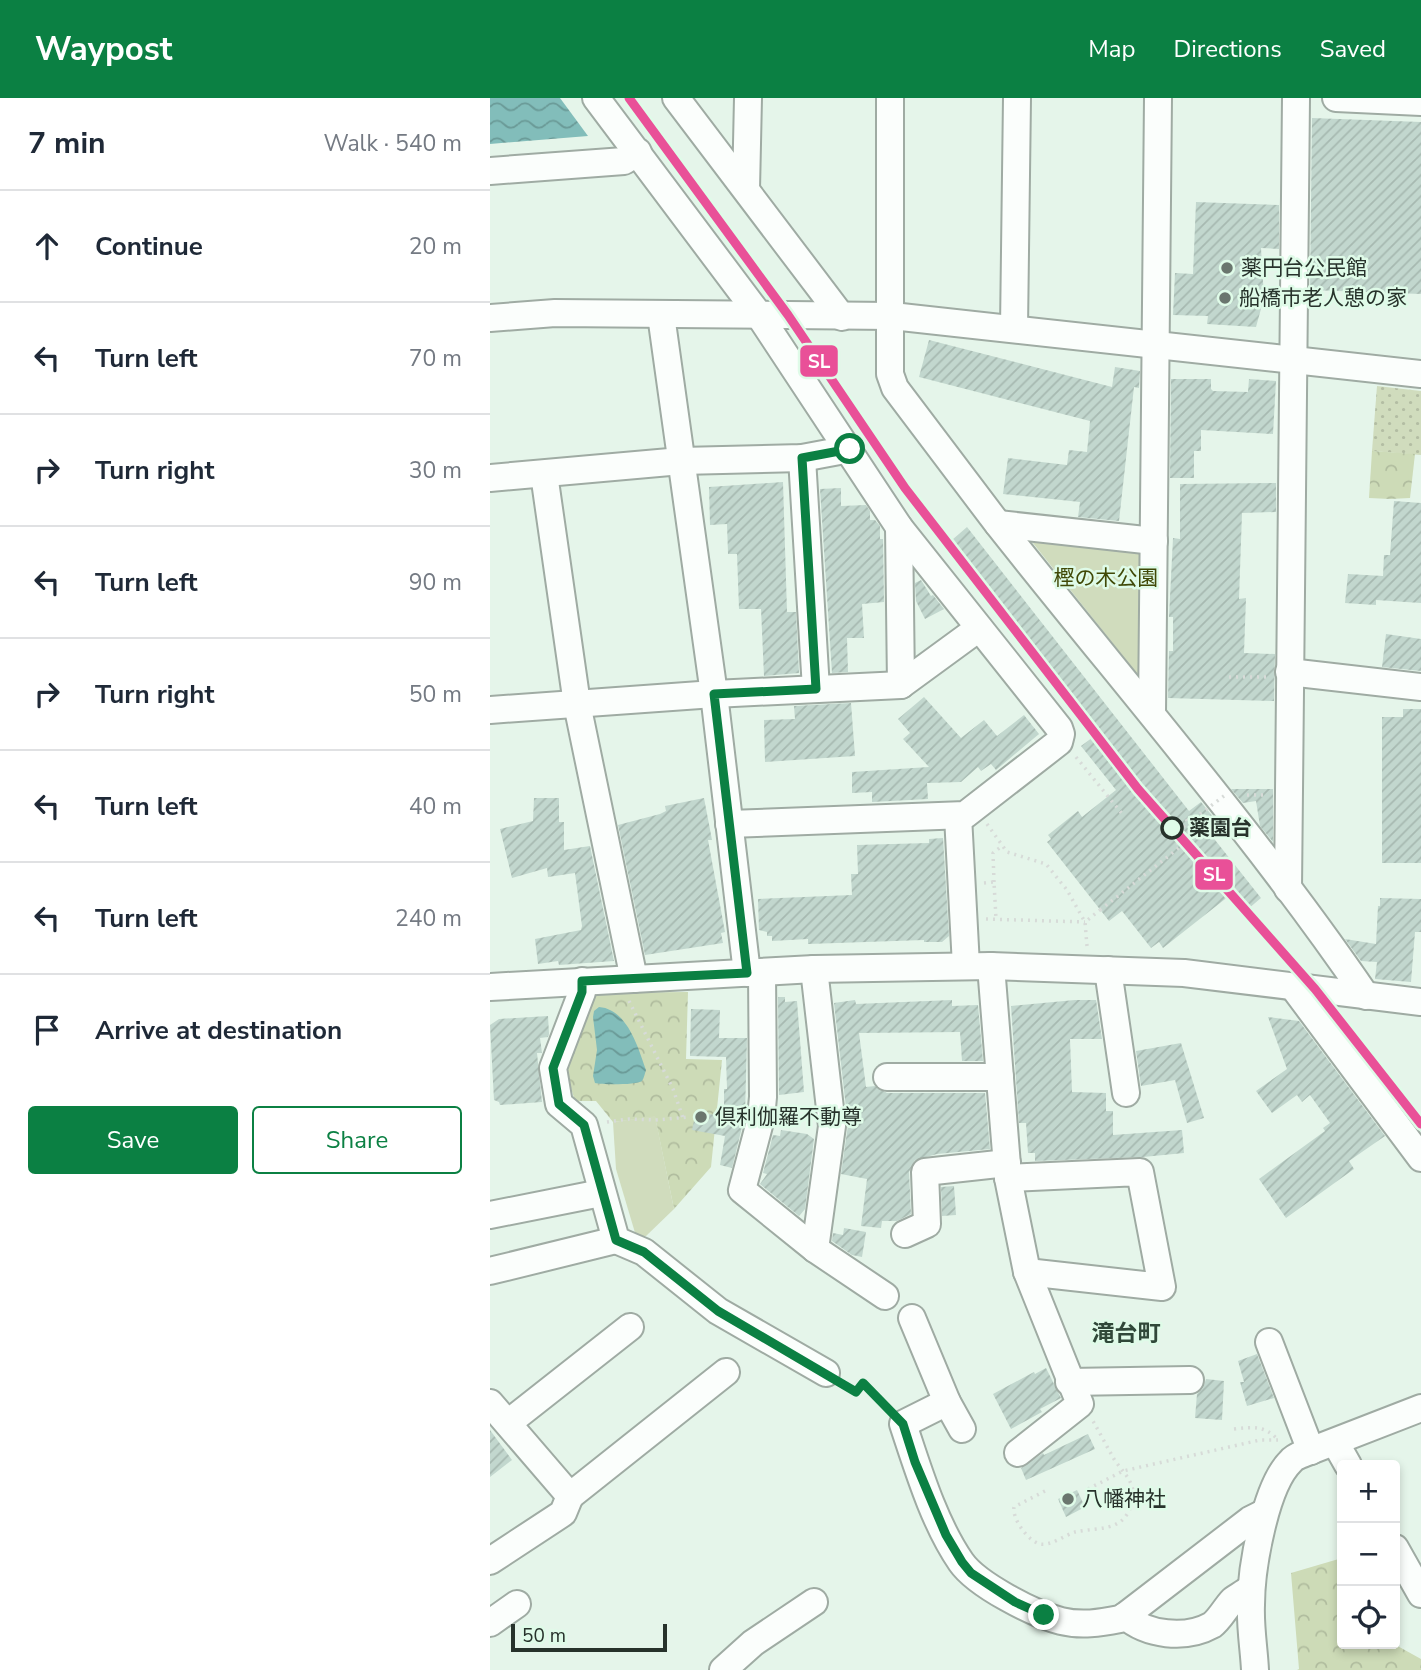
<!DOCTYPE html>
<html lang="en">
<head>
<meta charset="utf-8">
<style>
  body { margin:0; font-family:"Nunito Sans","Noto Sans JP",sans-serif; background:#f6f6f7; color:#1f2937 }
  .controls { position:absolute; right:21px; bottom:21px; display:grid; overflow:hidden; border-radius:7px; box-shadow:0 4px 10px #0003 }
  .controls button { width:63px; height:63px; display:grid; place-items:center; padding:0; border:0; border-bottom:2px solid #e0e1e3; background:#fff; color:#1f2937; font:35px sans-serif }
  .scale { position:absolute; left:21px; bottom:18px; width:156px; box-sizing:border-box; padding-left:7px; border:4px solid #27322b; border-top:0; font-size:19px; line-height:24px; white-space:nowrap; color:#27322b; -webkit-text-stroke:5px #dffbe8; paint-order:stroke }
  .stop { position:absolute; width:21px; height:21px; margin:-16px; border:5px solid #0b8043; border-radius:50%; background:#fff }
  .stop.end { background:#0b8043; border-color:#fff; box-shadow:0 2px 7px #0008 }
  .list { margin:0; padding:0; list-style:none }
  h2 { display:flex; justify-content:space-between; align-items:center; height:91px; margin:0; padding:0 28px; font-size:30px }
  h2 small { font-size:23px; font-weight:400; color:#747a83 }
  .list li { display:grid; grid-template-columns:46px 1fr auto; gap:21px; align-items:center; box-sizing:border-box; height:112px; padding:0 28px; border-top:2px solid #e0e1e3 }
  .list b { display:block; font-size:26px; white-space:nowrap }
  .list em { font-size:23px; font-style:normal; color:#747a83 }
  .actions { display:flex; gap:14px; padding:21px 28px }
  .actions a { flex:1; padding:16px 0; border:2px solid #0b8043; border-radius:7px; text-align:center; font-size:24px; color:#0b8043 }
  .actions .main { background:#0b8043; color:#fff }
  .icon { flex:none; width:38px; height:38px; fill:none; stroke:currentColor; stroke-width:2; stroke-linecap:round; stroke-linejoin:round }
  .map { position:relative; flex:none; width:931px; height:1572px; overflow:hidden }
  header { display:flex; align-items:center; gap:42px; box-sizing:border-box; height:98px; padding:0 35px; background:#0b8043; color:#fff }
  header strong { font-size:33px }
  nav { display:flex; gap:38px; margin-inline-start:auto; font-size:24px }
  main { display:flex }
  aside { flex:1; background:#fff }
  .map>svg:first-child { display:block }
  .grass { fill:url(#grass-dots) }
  .forest { fill:url(#forest-crowns) }
  .green { fill:#d0dcbd }
  .water { fill:url(#water-waves) }
  .building { fill:url(#building-hatch) }
  .lines { fill:none; stroke-linecap:round; stroke-linejoin:round }
  .minor-casing { stroke:#9faba3; stroke-width:30 }
  .path { stroke:#d7dbd8; stroke-width:3.5; stroke-dasharray:2 5; stroke-linecap:butt }
  .minor { stroke:#fbfefc; stroke-width:26 }
  .path-bridge { stroke:#d7dbd8; stroke-width:3.5; stroke-dasharray:2 5; stroke-linecap:butt }
  .rail-1-casing { stroke:#dffbe8; stroke-width:14 }
  .rail-1 { stroke:#e95098; stroke-width:9 }
  .route { stroke:#0b8043; stroke-width:9 }
  .poi-dot { fill:#6a766e; stroke:#dffbe8; stroke-width:2.5 }
  .stop-dot { fill:#dffbe8; stroke:#27322b; stroke-width:3.5 }
  .labels { text-anchor:middle; stroke-width:5; stroke-linejoin:round; paint-order:stroke }
  .poi-label { font-size:21px; fill:#27322b; stroke:#dffbe8; text-anchor:start }
  .park-label { font-size:21px; fill:#404907; stroke:#dffbe8 }
  .stop-label { font-size:21px; font-weight:bold; fill:#27322b; stroke:#dffbe8; text-anchor:start }
  .neighbourhood-label { font-size:23px; font-weight:bold; fill:#304839; stroke:#dffbe8 }
  .line-badge { stroke:#dffbe8; stroke-width:2.5 }
  .badge-label { font-size:19px; text-anchor:middle; font-weight:bold; fill:#fff }
</style>
</head>
<body>
<header>
<strong>Waypost</strong>
<nav><a>Map</a><a>Directions</a><a>Saved</a></nav>
</header>
<main>
<aside>
<h2>7 min<small>Walk · 540 m</small></h2>
<ul class="list">
<li><svg class="icon" aria-label="ahead" viewBox="0 0 24 24"><path d="M12 20V5M6 11l6-6 6 6"/></svg><div><b>Continue</b></div><em>20 m</em></li>
<li><svg class="icon" aria-label="left" viewBox="0 0 24 24"><path d="M17 20v-9H6M10 6l-5 5 5 5"/></svg><div><b>Turn left</b></div><em>70 m</em></li>
<li><svg class="icon" aria-label="right" viewBox="0 0 24 24"><path d="M7 20v-9h11M14 6l5 5-5 5"/></svg><div><b>Turn right</b></div><em>30 m</em></li>
<li><svg class="icon" aria-label="left" viewBox="0 0 24 24"><path d="M17 20v-9H6M10 6l-5 5 5 5"/></svg><div><b>Turn left</b></div><em>90 m</em></li>
<li><svg class="icon" aria-label="right" viewBox="0 0 24 24"><path d="M7 20v-9h11M14 6l5 5-5 5"/></svg><div><b>Turn right</b></div><em>50 m</em></li>
<li><svg class="icon" aria-label="left" viewBox="0 0 24 24"><path d="M17 20v-9H6M10 6l-5 5 5 5"/></svg><div><b>Turn left</b></div><em>40 m</em></li>
<li><svg class="icon" aria-label="left" viewBox="0 0 24 24"><path d="M17 20v-9H6M10 6l-5 5 5 5"/></svg><div><b>Turn left</b></div><em>240 m</em></li>
<li><svg class="icon" aria-label="arrive" viewBox="0 0 24 24"><path d="M6 21V4h12l-3 4 3 4H6"/></svg><div><b>Arrive at destination</b></div></li>
</ul>
<div class="actions"><a class="main">Save</a><a>Share</a></div>
</aside>
<div class="map">
<svg width="931" height="1572" viewBox="0 0 931 1572">
  <defs>
    <pattern id="grass-dots" width="8" height="8" patternUnits="userSpaceOnUse" patternTransform="scale(1.75)"><rect width="8" height="8" fill="#d0dcbd"/><path d="M2 2h.1M6 6h.1" fill="none" stroke="#b3bda3" stroke-width="1.8" stroke-linecap="round"/></pattern>
    <pattern id="forest-crowns" width="20" height="18" patternUnits="userSpaceOnUse" patternTransform="scale(1.75)"><rect width="20" height="18" fill="#cddbb7"/><path d="M2 6a3 3 0 1 1 6 0M12 15a3 3 0 1 1 6 0" fill="none" stroke="#b0bc9e"/></pattern>
    <pattern id="water-waves" width="16" height="10" patternUnits="userSpaceOnUse" patternTransform="scale(1.75)"><rect width="16" height="10" fill="#82bdba"/><path d="M0 5q4-4 8 0t8 0" fill="none" stroke="#6a9a97"/></pattern>
    <pattern id="building-hatch" width="6" height="6" patternUnits="userSpaceOnUse" patternTransform="scale(1.75)"><rect width="6" height="6" fill="#c2d7ce"/><path d="M-1 1l2-2M0 6l6-6M5 7l2-2" fill="none" stroke="#a7b9b1"/></pattern>
  </defs>
  <rect width="100%" height="100%" fill="#e5f5ea"/>
  <path class="grass" d="M887,288L931,293V357L882,353Z"/>
  <g class="forest">
    <path d="M882,353L925,356L920,400L900,401L879,400Z"/>
    <path d="M198,894L196,961L232,962L221,1069L184,1111L165,1019L123,1024L106,1003H85L74,967L102,895Z"/>
    <path d="M852,1460V1546H904L931,1561V1572H807L809,1571L801,1475Z"/>
  </g>
  <g class="green">
    <path d="M535,435L651,448L652,582Z"/>
    <path d="M165,1018L184,1111L156,1138H146L126,1071L123,1024Z"/>
  </g>
  <g class="water">
    <path d="M0,0H70L98,38L0,46Z"/>
    <path d="M109,909C137,911 148,949 156,972C155,975 154,980 152,983C147,987 112,987 105,985L103,978L107,952L103,919L104,913Z"/>
  </g>
  <g class="building">
    <path d="M822,20L931,24V196L820,192Z"/>
    <path d="M706,104L789,107V151L771,150L774,200L766,229L717,226L718,218L683,217L685,175L703,176Z"/>
    <path d="M439,242L622,289L625,269L650,273L649,290L644,289L629,423L588,419L590,404L513,396L518,360L577,367L579,352L597,354L600,323L429,279Z"/>
    <path d="M681,281H721V291L723,293L758,294L759,281L786,283L783,336L711,332V353H704V380H680Z"/>
    <path d="M293,384L297,514H306L309,575L274,578L271,511H249L247,456H238L237,426L220,427L219,389Z"/>
    <path d="M786,385V414L752,415L749,501L756,500L754,555L785,556L784,603L678,600L679,553H683V519H679L683,440L690,441V386Z"/>
    <path d="M351,390V408L376,407L380,413V422H385L390,428V441H393L394,504L372,506L374,540H357L358,574L342,575L330,391Z"/>
    <path d="M904,403L931,405V505L886,502V507L855,505L858,476L893,478L894,457H900Z"/>
    <path d="M477,429L699,713L711,704L724,720L714,728L771,800L758,811L744,794L673,850L669,844L661,850L632,813L619,823L557,744L561,741L558,737L588,713L592,719L626,692L591,648L610,634L461,443Z"/>
    <path d="M431,482L441,498L443,497L454,511L435,521L426,503L425,485Z"/>
    <path d="M896,536L931,541V573L892,569Z"/>
    <path d="M434,599L471,640L494,622L507,638L534,617L549,636L506,672L501,666L491,673L488,669L471,684L437,685L438,701L382,704V694L362,695V674L439,669L413,641L420,635L408,621Z"/>
    <path d="M361,605L365,658L275,664L274,622L305,621L304,608Z"/>
    <path d="M913,611H931V765H892V619H913Z"/>
    <path d="M741,691H783V744L770,728L766,703L753,705Z"/>
    <path d="M44,700H69V724H74V752L100,748L124,863L69,867L68,863L48,866L45,841L91,832L92,828L85,775L58,779L57,770L22,780L10,731L43,723Z"/>
    <path d="M214,700L222,742H218L235,834L231,835L233,845L155,857L128,727L170,716L176,713L175,708Z"/>
    <path d="M453,740L459,838L452,844H434V842L318,846V841L282,843V838H277V834L269,832L268,801L362,797L361,776H368L367,747L439,745V741Z"/>
    <path d="M890,800L931,801V834H925L921,884L885,881L887,864L871,863L855,841L886,846L888,808H890Z"/>
    <path d="M288,899H295V904L307,903L314,994L289,997Z"/>
    <path d="M365,902L366,906L462,902V908L488,907L493,963H472L470,934L369,935L376,989L385,988L397,995H495L500,1051L447,1056L425,1062L419,1074L421,1116L407,1123H392L391,1130L371,1128L377,1081L351,1076L358,1027L344,905Z"/>
    <path d="M585,902H606L612,941H580L582,994L616,995V1013H623V1037L692,1032L694,1055L653,1059L545,1063V1055H538L536,1025H529L521,908Z"/>
    <path d="M201,911L230,912L229,940H257L255,1017L242,1070L230,1067L235,1038L202,1032L206,1013L234,1019V991H237L236,959L200,958Z"/>
    <path d="M58,918L59,936L58,939L50,940L52,955H47L52,1004L10,1007L9,1004L4,1002L0,927L9,921Z"/>
    <path d="M778,919L809,923L895,1038L859,1063L864,1071L796,1120L769,1081L835,1033L833,1030L840,1025L820,997L812,1004L807,997L782,1015L766,993L797,971Z"/>
    <path d="M691,945L714,1020L697,1025L685,982L651,988L646,953Z"/>
    <path d="M291,1032L317,1036L324,1041L315,1111L309,1118L270,1086L277,1076L273,1075L283,1037L290,1038Z"/>
    <path d="M464,1088L466,1117L452,1118L451,1089Z"/>
    <path d="M354,1130L376,1134L372,1159L362,1157L342,1143L343,1135L353,1137Z"/>
    <path d="M767,1256L784,1300L757,1308L750,1284H754L748,1263Z"/>
    <path d="M556,1270L571,1300L550,1311L552,1314L521,1331L503,1296L544,1274L545,1276Z"/>
    <path d="M716,1281L734,1283L732,1322L705,1320L707,1296L713,1290Z"/>
    <path d="M0,1332L22,1362L0,1379Z"/>
    <path d="M598,1336L605,1351L536,1382L531,1370L553,1355L554,1357Z"/>
    <path d="M587,1392L595,1409L576,1419L568,1401Z"/>
  </g>
  <g class="lines">
    <defs>
      <g id="minor">
        <path d="M106,0L269,217L409,429L569,630L571,636L569,644L475,717L239,726"/>
        <path d="M186,0L352,219"/>
        <path d="M400,0V276L405,290C439,335 473,380 507,425C631,582 763,733 876,898"/>
        <path d="M846,0L931,4"/>
        <path d="M0,73L134,63L148,54"/>
        <path d="M256,91L258,0"/>
        <path d="M171,217L224,596L257,875"/>
        <path d="M0,220L65,215L402,218L931,276"/>
        <path d="M524,230L527,0"/>
        <path d="M312,360L326,591"/>
        <path d="M54,376L87,606L144,881"/>
        <path d="M0,380L191,363L312,360L360,351"/>
        <path d="M508,426L664,443"/>
        <path d="M409,429L411,587"/>
        <path d="M799,574L931,589"/>
        <path d="M0,612L224,596L411,587L489,530"/>
        <path d="M662,615L668,0"/>
        <path d="M468,718L476,868"/>
        <path d="M798,791L806,0"/>
        <path d="M501,868L518,1080L537,1174L590,1306L528,1355"/>
        <path d="M324,871L342,1028L325,1151"/>
        <path d="M618,872L636,995"/>
        <path d="M272,874L273,999L271,1020L252,1092L325,1151L395,1198"/>
        <path d="M92,883V894L63,970L69,1006L94,1027L126,1142L154,1154L228,1213L336,1275"/>
        <path d="M0,889L324,871L501,868L694,875L931,904"/>
        <path d="M804,890L931,1060"/>
        <path d="M397,979H510"/>
        <path d="M518,1080L650,1074L672,1189L537,1174"/>
        <path d="M0,1117L111,1095"/>
        <path d="M415,1136L437,1126L435,1074L517,1065"/>
        <path d="M0,1173L126,1142"/>
        <path d="M422,1220L457,1304L472,1331"/>
        <path d="M779,1244L821,1353"/>
        <path d="M579,1284L700,1282"/>
        <path d="M457,1304L413,1326C428,1371 444,1425 471,1464C487,1487 544,1516 571,1523C591,1528 610,1525 630,1521L635,1518C657,1537 695,1542 722,1527C730,1521 736,1509 743,1502C749,1498 756,1494 761,1490"/>
        <path d="M0,1305L80,1398L236,1274"/>
        <path d="M18,1325L140,1229"/>
        <path d="M845,1344L858,1367"/>
        <path d="M905,1450L931,1496"/>
        <path d="M0,1463L73,1415L80,1398"/>
        <path d="M635,1518L760,1422L774,1415"/>
        <path d="M0,1525L27,1506"/>
        <path d="M233,1572L263,1545L324,1504"/>
        <path d="M765,1572C764,1551 760,1529 761,1507C761,1471 775,1388 801,1363C804,1359 810,1357 815,1355L931,1310"/>
      </g>
    </defs>
    <use href="#minor" class="minor-casing"/>
    <g class="path">
      <path d="M739,579H779"/>
      <path d="M586,659L633,717"/>
      <path d="M757,697H774V700"/>
      <path d="M696,721L699,725"/>
      <path d="M497,726L517,754L556,766L577,792L595,824"/>
      <path d="M504,784L503,755L513,747"/>
      <path d="M494,785L504,784L506,821"/>
      <path d="M610,812L690,749L682,737"/>
      <path d="M496,821L595,824"/>
      <path d="M597,848L595,824L610,812"/>
      <path d="M139,903L183,991L193,1020"/>
      <path d="M117,1024L139,1021L166,1022L199,1019"/>
      <path d="M355,1287L366,1294L373,1285L397,1310"/>
      <path d="M744,1331C762,1329 775,1327 788,1342"/>
      <path d="M598,1391L633,1373L770,1342H788"/>
      <path d="M555,1393L524,1409C522,1421 538,1443 550,1446C561,1448 575,1437 585,1434C598,1431 617,1432 628,1425C638,1420 645,1403 643,1393C641,1380 631,1372 624,1361C617,1349 610,1335 603,1323"/>
    </g>
    <use href="#minor" class="minor"/>
    <path class="path-bridge" d="M682,737L734,698"/>
    <defs>
      <path id="rail-1" d="M139,0L298,217L415,390L648,691L825,891L931,1026"/>
    </defs>
    <use href="#rail-1" class="rail-1-casing"/>
    <use href="#rail-1" class="rail-1"/>
  </g>
  <g class="lines">
    <path class="route" d="M360,351L312,360L326,591L224,596L257,875L92,883V894L63,970L69,1006L94,1027L126,1142L154,1154L228,1213L366,1294L373,1285L413,1326L425,1364L456,1437L472,1464L481,1475L525,1504L554,1517"/>
  </g>
  <g class="poi-dot">
    <circle cx="737" cy="170" r="7"/>
    <circle cx="735" cy="200" r="7"/>
    <circle cx="211" cy="1019" r="7"/>
    <circle cx="578" cy="1401" r="7"/>
  </g>
  <circle class="stop-dot" cx="682" cy="730" r="10"/>
  <g class="labels">
    <g class="poi-label">
      <text x="751" y="177">薬円台公民館</text>
      <text x="749" y="207">船橋市老人憩の家</text>
      <text x="225" y="1026">倶利伽羅不動尊</text>
      <text x="592" y="1408">八幡神社</text>
    </g>
    <g class="park-label">
      <text x="616" y="487">樫の木公園</text>
    </g>
    <g class="stop-label">
      <text x="699" y="737">薬園台</text>
    </g>
    <g class="neighbourhood-label">
      <text x="636" y="1243">滝台町</text>
    </g>
  </g>
  <g class="line-badge">
    <rect x="309" y="246" width="40" height="34" rx="7" fill="#e95098"/>
    <rect x="704" y="760" width="40" height="33" rx="7" fill="#e95098"/>
  </g>
  <g class="badge-label">
    <text x="329" y="270">SL</text>
    <text x="724" y="783">SL</text>
  </g>
</svg>
<div class="controls">
<button>+</button>
<button>−</button>
<button><svg class="icon" aria-label="locate" viewBox="0 0 24 24"><circle cx="12" cy="12" r="6"/><path d="M12 2v4M12 18v4M2 12h4M18 12h4"/></svg></button>
</div>
<div class="scale">50 m</div>
<div class="stop" style="left:360px;top:351px"></div>
<div class="stop end" style="left:554px;top:1517px"></div>
</div>
</main>
</body>
</html>
